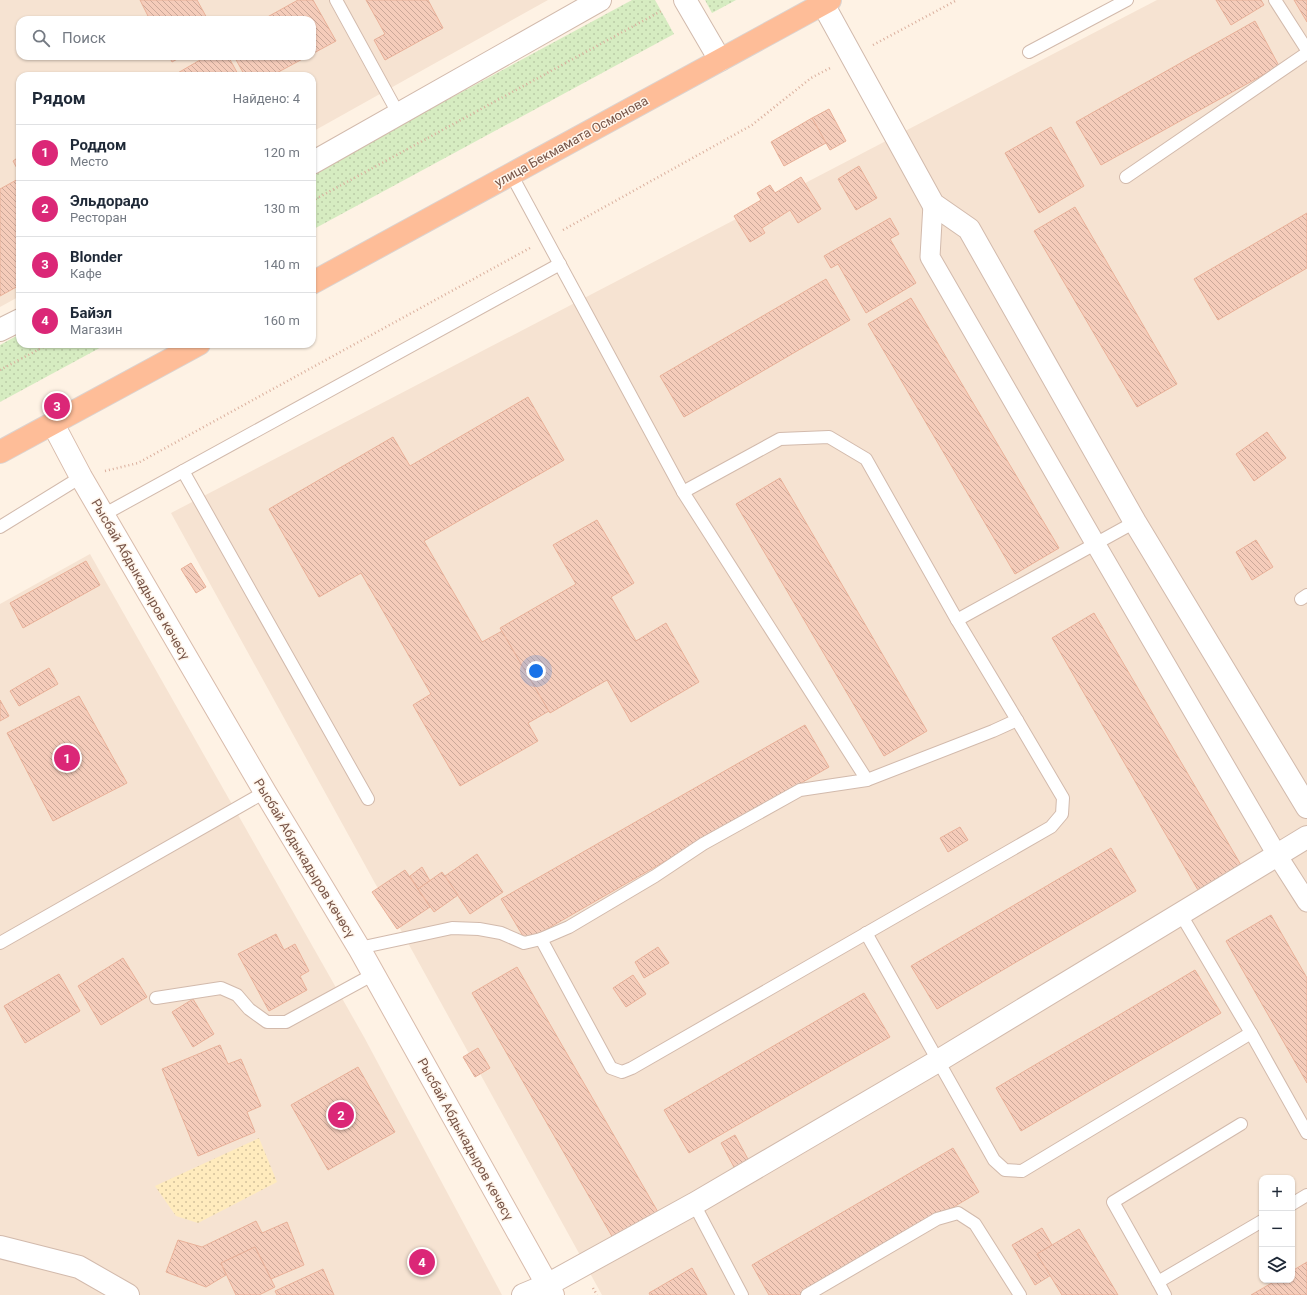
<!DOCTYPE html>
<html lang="ru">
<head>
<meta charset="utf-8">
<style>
  body { margin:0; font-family:Roboto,sans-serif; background:#f2f2f3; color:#1f2937 }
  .controls { position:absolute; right:12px; bottom:12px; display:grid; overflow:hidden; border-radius:8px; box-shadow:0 1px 3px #0004 }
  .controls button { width:36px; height:36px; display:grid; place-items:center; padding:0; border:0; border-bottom:1px solid #e0e1e3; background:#fff; color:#1f2937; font:20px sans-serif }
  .you { position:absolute; left:536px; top:671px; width:14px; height:14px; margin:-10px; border:3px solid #fff; border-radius:50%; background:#1a73e8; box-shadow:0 0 0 6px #1a73e833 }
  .badge { display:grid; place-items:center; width:26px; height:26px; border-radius:50%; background:#db2777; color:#fff; font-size:13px; font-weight:700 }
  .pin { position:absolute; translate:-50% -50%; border:2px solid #fff; box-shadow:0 1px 4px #0006 }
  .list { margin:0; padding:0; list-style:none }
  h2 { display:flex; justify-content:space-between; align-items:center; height:52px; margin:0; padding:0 16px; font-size:17px }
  h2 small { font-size:13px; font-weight:400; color:#747a83 }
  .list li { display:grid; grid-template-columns:26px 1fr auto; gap:12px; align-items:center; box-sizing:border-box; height:56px; padding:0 16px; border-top:1px solid #e0e1e3 }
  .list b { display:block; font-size:15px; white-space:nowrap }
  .list p { margin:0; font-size:13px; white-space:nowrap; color:#747a83 }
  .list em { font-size:13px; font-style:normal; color:#747a83 }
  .icon { flex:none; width:22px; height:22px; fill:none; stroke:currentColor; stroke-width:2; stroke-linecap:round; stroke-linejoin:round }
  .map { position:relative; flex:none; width:1307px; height:1295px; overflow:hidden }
  .search { position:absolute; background:#fff; box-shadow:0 1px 3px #0004; left:16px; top:16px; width:300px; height:44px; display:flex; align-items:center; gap:10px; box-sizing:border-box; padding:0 14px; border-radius:12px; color:#747a83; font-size:15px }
  .panel { position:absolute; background:#fff; box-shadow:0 1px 3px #0004; left:16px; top:72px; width:300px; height:276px; border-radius:12px }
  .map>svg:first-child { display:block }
  .residential { fill:#f6e3d2; fill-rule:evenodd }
  .sand { fill:url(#sand-dots) }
  .park { fill:url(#park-dots) }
  .building { fill:url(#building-back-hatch); stroke:#e9b199 }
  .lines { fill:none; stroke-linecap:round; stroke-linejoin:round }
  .service-casing { stroke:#d2baac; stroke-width:14 }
  .pedestrian-casing { stroke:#d2baac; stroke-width:21 }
  .minor-casing { stroke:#d2baac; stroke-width:24 }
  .secondary-casing { stroke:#d8bbab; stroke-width:24 }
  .trunk-casing { stroke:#dcd3cf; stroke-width:24 }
  .path { stroke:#daaf9d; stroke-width:2.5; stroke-dasharray:1 3; stroke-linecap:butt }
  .service { stroke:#fff; stroke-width:12 }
  .pedestrian { stroke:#fff; stroke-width:19 }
  .minor { stroke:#fff; stroke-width:22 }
  .secondary { stroke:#fff; stroke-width:22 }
  .trunk { stroke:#febd98; stroke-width:22 }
  .labels { text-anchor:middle; stroke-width:3; stroke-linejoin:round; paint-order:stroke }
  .street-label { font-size:13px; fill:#785548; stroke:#fff6ec }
</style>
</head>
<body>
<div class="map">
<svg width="1307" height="1295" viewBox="0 0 1307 1295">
  <defs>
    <pattern id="sand-dots" width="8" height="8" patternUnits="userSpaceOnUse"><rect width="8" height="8" fill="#ffebbd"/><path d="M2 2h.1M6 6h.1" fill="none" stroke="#d3c19c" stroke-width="1.8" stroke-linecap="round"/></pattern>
    <pattern id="park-dots" width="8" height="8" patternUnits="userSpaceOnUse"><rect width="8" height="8" fill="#d6ecc1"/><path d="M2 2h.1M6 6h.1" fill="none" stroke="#bbcca7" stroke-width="1.8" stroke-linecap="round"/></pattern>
    <pattern id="building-back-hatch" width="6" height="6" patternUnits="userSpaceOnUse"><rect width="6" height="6" fill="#f5ccba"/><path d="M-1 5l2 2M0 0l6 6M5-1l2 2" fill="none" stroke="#cba899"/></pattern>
  </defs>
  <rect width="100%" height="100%" fill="#fef2e4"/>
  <g class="residential">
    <path d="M0,0H548L312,132V76H20V296L0,307ZM20,20H312V56H20Z"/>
    <path d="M1157,0H1307V1295H602L171,513ZM1262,1178H1292V1280H1262Z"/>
    <path d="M90,554L364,1037L502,1295H0V604Z"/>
  </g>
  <path class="sand" d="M259,1138L277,1182L198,1223L176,1216L155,1186Z"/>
  <g class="park">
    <path d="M632,0H655L674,34L312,230V173Z"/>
    <path d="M705,0H736L712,13Z"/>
    <path d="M20,334V344H107L0,402V345Z"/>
  </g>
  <g class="building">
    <path d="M140,0H197L208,20H150Z"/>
    <path d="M298,0H313L336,41L312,54V20H262Z"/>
    <path d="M366,0H428L443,28L385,60L374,40L385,34Z"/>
    <path d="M1216,0H1261L1264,5L1231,25Z"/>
    <path d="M1294,0H1307V22Z"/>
    <path d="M1255,21L1279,66L1101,165L1076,122Z"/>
    <path d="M169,56H183L172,62Z"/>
    <path d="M207,56H228L239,76H177L176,74Z"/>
    <path d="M234,56H308L271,76H245Z"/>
    <path d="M829,109L846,141L830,150L812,118Z"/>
    <path d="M812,118L826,143L784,166L771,142Z"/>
    <path d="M1051,127L1084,186L1039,213L1005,153Z"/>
    <path d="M20,156V174L13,161Z"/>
    <path d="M859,166L877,198L856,210L838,179Z"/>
    <path d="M801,177L821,209L798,223L790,210L762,228L765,233L750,242L734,216L761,200L757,193L770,185L775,193Z"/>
    <path d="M20,178V285L0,296V189Z"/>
    <path d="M1075,207L1177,384L1137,407L1034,231Z"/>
    <path d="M1307,213V268L1218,320L1194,279Z"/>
    <path d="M890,218L899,234L890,239L916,283L866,313L838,264L831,268L824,256Z"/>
    <path d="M826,279L850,320L684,417L660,376Z"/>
    <path d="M911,298L1059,548L1015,574L868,324Z"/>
    <path d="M528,397L564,460L424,541L482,642L502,631L549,711L528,723L538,741L460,786L413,705L431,694L361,573L319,597L269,509L393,437L410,466Z"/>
    <path d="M1267,432L1286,458L1254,481L1236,454Z"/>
    <path d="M780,478L927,731L884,756L736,504Z"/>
    <path d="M597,520L634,583L611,597L636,641L666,623L699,682L631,722L607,680L550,713L500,628L576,584L553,545Z"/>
    <path d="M1256,540L1273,567L1252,580L1236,552Z"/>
    <path d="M86,561L100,585L23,628L10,603Z"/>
    <path d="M191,563L206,587L196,593L181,569Z"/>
    <path d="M1094,613L1241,865L1198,890L1052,638Z"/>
    <path d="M49,668L58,684L19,706L10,691Z"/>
    <path d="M79,696L127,783L53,821L7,733Z"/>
    <path d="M0,700L9,716L0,721Z"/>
    <path d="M805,725L829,767L526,941L501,899Z"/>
    <path d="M960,827L968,840L948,852L940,838Z"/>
    <path d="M1111,848L1136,891L937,1009L911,966Z"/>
    <path d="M477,854L503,892L470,914L445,876Z"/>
    <path d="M422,867L430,881L418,889L410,876Z"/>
    <path d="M405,870L430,907L397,929L372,892Z"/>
    <path d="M442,872L458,895L434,912L418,889Z"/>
    <path d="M1271,915L1307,978V1083L1226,941Z"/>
    <path d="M276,934L284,950L295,944L309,971L300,976L307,990L269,1011L238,954Z"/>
    <path d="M658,947L669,963L644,978L635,962Z"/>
    <path d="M123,958L147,997L101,1025L78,986Z"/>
    <path d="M517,967L662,1219L617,1245L472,993Z"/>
    <path d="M1195,970L1221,1013L1021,1131L996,1088Z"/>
    <path d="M59,974L80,1011L25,1043L4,1006Z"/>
    <path d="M633,975L646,994L626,1007L613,988Z"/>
    <path d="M864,993L890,1037L689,1153L664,1110Z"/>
    <path d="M193,999L214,1034L193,1047L172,1012Z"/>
    <path d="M220,1045L228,1064L241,1059L261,1106L247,1112L255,1132L198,1156L162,1069Z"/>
    <path d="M478,1048L490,1068L475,1077L463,1057Z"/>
    <path d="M358,1067L395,1132L328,1170L291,1105Z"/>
    <path d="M735,1135L749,1161L735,1169L721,1143Z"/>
    <path d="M953,1148L979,1192L804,1295H769L752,1265Z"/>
    <path d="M256,1221L262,1233L287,1222L304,1265L271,1279L255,1247L221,1263L226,1275L206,1287L166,1272L178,1240L202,1247Z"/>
    <path d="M1042,1228L1052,1245L1037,1254L1051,1275L1035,1285L1012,1245Z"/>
    <path d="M1079,1229L1118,1295H1062L1037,1254Z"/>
    <path d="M255,1247L275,1287L259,1295H236L221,1263Z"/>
    <path d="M1307,1262V1295H1251L1277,1280H1292V1271Z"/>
    <path d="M692,1268L707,1295H650L649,1293Z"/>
    <path d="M323,1269L334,1295H277L275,1291Z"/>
  </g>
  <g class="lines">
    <defs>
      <g id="service">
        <path d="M336,0L399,115"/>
        <path d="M1275,0L1307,50"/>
        <path d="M1029,52L1127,0"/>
        <path d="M1126,177L1307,53"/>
        <path d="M183,471L368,799"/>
        <path d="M683,492L780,439L829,437L866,459L957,620L1135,522"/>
        <path d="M103,515L560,264"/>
        <path d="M0,527L81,477"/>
        <path d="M1301,599L1307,595"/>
        <path d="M867,780L993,731L1017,720L957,620"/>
        <path d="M1180,913L1251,1033L1307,1133"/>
        <path d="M866,933L994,1160L1005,1170L1022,1171L1251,1033"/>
        <path d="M541,939L611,1068L622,1072L632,1068L1051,827L1062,814L1063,798L1017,720"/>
        <path d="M0,943L265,792"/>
        <path d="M359,948L452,928L479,929L501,933L524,943L541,939L569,927L655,876L703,844L800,790L867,780L683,492L511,174"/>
        <path d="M156,998L221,988L237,995L249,1009L267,1022H286L374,974"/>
        <path d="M694,1204L742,1295"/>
        <path d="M1292,1204L1307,1195"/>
        <path d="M1158,1282L1113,1202L1241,1124"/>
        <path d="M807,1295L937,1219L958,1213L975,1224L1020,1295"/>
        <path d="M1165,1295L1158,1282L1262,1221"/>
      </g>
      <path id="pedestrian" d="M933,204L930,257L1095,543L1277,855L1307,902"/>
      <g id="minor">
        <path d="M685,0L720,60"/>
        <path d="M823,4L933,204L969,229L1135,522L1307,807"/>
        <path d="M312,163L600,0"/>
        <path d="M0,330L20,320"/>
        <path d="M0,1247L79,1267L128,1295"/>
        <path d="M523,1295L547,1285L694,1204L938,1061L1307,837"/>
      </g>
      <path id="secondary" d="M53,424L81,477L265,792L359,948L553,1295"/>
      <g id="trunk">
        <path d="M312,283L830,0"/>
        <path d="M0,452L199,344"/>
      </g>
    </defs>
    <use href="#service" class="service-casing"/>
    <use href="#pedestrian" class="pedestrian-casing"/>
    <use href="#minor" class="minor-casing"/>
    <use href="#secondary" class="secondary-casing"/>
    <use href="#trunk" class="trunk-casing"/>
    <g class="path">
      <path d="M873,45L957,0"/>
      <path d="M312,201L663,10"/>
      <path d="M563,230L752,125L811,78L832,67"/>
      <path d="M0,370L49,344"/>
      <path d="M105,471L138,463L530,248"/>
      <path d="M593,1288L597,1295"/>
    </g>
    <use href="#service" class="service"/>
    <use href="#pedestrian" class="pedestrian"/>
    <use href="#minor" class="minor"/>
    <use href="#secondary" class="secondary"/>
    <use href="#trunk" class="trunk"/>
  </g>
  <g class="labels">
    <g class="street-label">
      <text transform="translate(571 141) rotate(-29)" y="5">улица Бекмамата Осмонова</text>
      <text transform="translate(141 579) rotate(60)" y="5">Рысбай Абдыкадыров көчөсү</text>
      <text transform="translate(305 858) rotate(59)" y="5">Рысбай Абдыкадыров көчөсү</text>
      <text transform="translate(466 1139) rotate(61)" y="5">Рысбай Абдыкадыров көчөсү</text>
    </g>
  </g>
</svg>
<div class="controls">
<button>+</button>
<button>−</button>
<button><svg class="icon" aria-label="layers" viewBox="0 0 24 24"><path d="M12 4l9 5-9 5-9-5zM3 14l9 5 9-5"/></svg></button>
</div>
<div class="you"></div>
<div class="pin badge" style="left:67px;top:758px">1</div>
<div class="pin badge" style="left:341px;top:1115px">2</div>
<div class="pin badge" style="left:57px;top:406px">3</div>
<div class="pin badge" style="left:422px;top:1262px">4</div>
<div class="search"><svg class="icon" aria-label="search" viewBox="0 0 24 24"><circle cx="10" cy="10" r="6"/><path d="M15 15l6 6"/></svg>Поиск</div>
<section class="panel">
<h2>Рядом<small>Найдено: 4</small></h2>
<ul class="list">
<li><span class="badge">1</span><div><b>Роддом</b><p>Место</p></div><em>120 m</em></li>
<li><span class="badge">2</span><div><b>Эльдорадо</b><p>Ресторан</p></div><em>130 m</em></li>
<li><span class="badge">3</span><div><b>Blonder</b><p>Кафе</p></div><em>140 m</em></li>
<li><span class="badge">4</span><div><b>Байэл</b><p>Магазин</p></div><em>160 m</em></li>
</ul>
</section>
</div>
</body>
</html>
